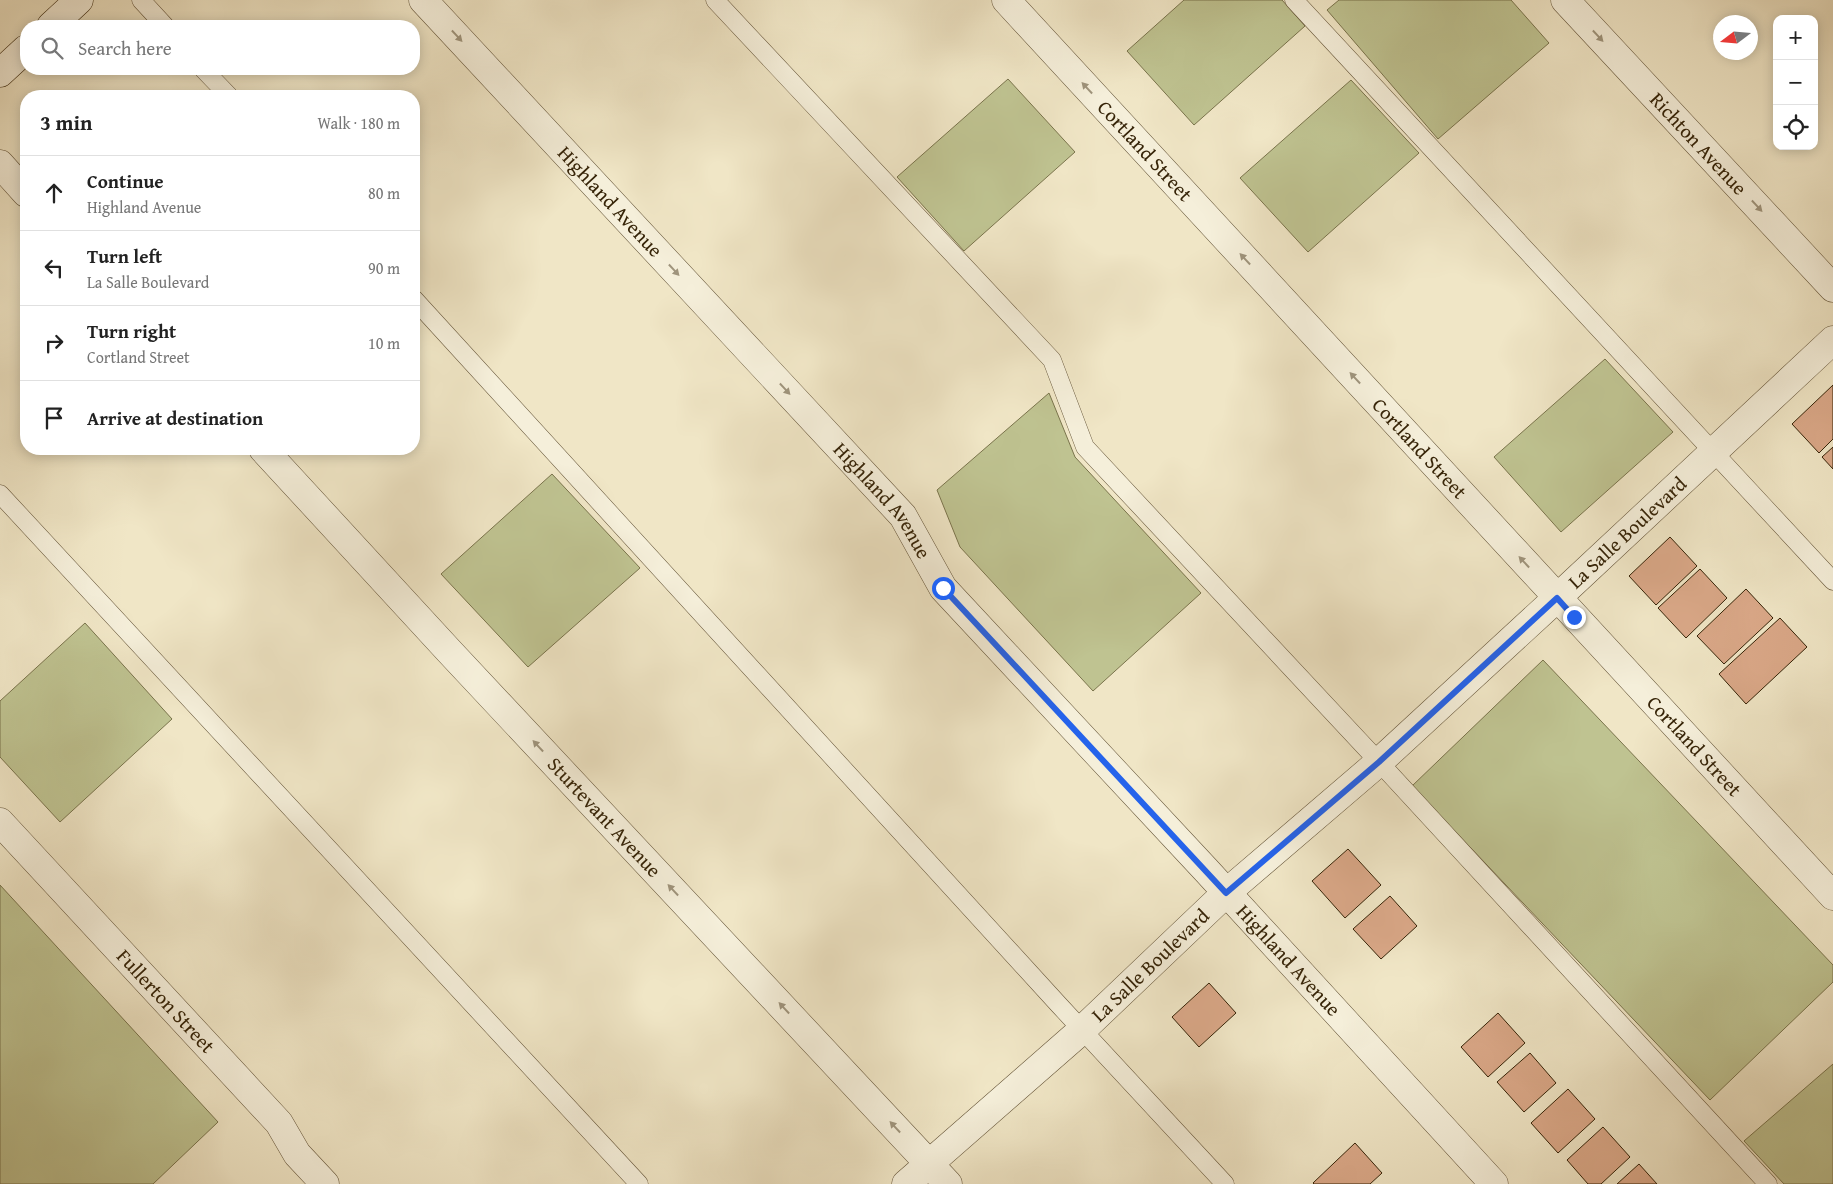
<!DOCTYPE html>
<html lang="en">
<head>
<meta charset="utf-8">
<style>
  body { margin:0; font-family:"Gentium Book Plus",serif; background:#f6f6f6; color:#222 }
  .controls { position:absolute; right:15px; top:15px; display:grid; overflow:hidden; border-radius:10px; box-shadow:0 2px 12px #0003 }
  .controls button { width:45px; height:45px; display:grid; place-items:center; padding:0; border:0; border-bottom:1px solid #e0e0e0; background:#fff; color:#222; font:25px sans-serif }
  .compass { position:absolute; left:1713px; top:15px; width:45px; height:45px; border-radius:50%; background:#fff; box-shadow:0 2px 12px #0003; rotate:254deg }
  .stop { position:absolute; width:15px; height:15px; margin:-11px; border:4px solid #2563eb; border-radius:50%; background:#fff }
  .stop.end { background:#2563eb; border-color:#fff; box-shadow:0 1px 5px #0008 }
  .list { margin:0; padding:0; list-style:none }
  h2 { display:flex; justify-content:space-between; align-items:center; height:65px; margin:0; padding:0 20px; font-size:21px }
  h2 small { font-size:16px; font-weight:400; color:#767676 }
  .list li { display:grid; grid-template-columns:32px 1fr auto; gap:15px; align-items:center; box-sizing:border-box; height:75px; padding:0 20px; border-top:1px solid #e0e0e0 }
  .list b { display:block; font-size:19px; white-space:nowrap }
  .list p { margin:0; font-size:16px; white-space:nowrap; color:#767676 }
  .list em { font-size:16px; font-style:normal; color:#767676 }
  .icon { flex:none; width:28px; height:28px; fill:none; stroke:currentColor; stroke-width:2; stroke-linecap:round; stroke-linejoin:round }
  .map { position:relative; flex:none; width:1833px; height:1184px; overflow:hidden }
  .search { position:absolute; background:#fff; box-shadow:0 2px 12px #0003; left:20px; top:20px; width:400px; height:55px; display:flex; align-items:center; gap:12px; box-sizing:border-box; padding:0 18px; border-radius:20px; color:#767676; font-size:19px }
  .panel { position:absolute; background:#fff; box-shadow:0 2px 12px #0003; left:20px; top:90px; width:400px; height:365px; border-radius:20px }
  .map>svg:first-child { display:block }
  .green { fill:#bfc391; stroke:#7a744c }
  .building { fill:#daa888; stroke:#362408 }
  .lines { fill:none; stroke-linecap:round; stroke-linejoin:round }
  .lane-casing { stroke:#645438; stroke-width:19 }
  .street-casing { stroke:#645438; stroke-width:29 }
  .secondary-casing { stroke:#362408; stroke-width:29 }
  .lane { stroke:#f5efda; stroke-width:18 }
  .street { stroke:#f5efda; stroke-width:28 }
  .secondary { stroke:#f5efda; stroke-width:28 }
  .oneway { fill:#9f947c }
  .route { stroke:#2563eb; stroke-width:6 }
  .labels { text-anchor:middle; stroke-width:4; stroke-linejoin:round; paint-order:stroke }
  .street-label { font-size:20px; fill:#362408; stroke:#f5efda }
</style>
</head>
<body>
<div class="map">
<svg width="1833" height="1184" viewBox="0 0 1833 1184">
  <rect width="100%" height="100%" fill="#f0e6c6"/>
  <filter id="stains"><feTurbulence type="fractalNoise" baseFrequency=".004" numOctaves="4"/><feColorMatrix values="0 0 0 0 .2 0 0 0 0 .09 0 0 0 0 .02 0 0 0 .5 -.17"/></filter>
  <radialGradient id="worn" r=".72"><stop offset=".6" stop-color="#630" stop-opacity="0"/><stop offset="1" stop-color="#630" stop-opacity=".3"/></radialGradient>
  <g class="green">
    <path d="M1184,0H1282L1305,26L1194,125L1127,51Z"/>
    <path d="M1339,0H1511L1549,43L1438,139L1327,10Z"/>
    <path d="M1008,79L1075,152L964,251L897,177Z"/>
    <path d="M1351,80L1419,153L1308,252L1240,178Z"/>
    <path d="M1605,359L1673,432L1561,532L1494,457Z"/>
    <path d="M1049,393L1075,457L1201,593L1093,691L960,547L937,490Z"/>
    <path d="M552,474L640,568L528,667L441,574Z"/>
    <path d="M85,623L172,719L60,822L0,757V701Z"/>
    <path d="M1543,660L1833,965V982L1710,1100L1412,786Z"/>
    <path d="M0,885L218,1122L153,1184H0Z"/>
    <path d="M1833,1064V1184H1784L1744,1141Z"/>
  </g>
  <g class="building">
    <path d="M1833,385V439L1819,453L1792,424Z"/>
    <path d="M1833,447V469L1822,457Z"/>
    <path d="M1670,537L1697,566L1656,605L1629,576Z"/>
    <path d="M1700,569L1727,598L1686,638L1658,608Z"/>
    <path d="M1746,589L1773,618L1724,664L1697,636Z"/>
    <path d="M1780,618L1807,647L1746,704L1719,674Z"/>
    <path d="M1348,849L1381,885L1345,918L1312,881Z"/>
    <path d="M1390,896L1417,926L1381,959L1353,929Z"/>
    <path d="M1209,983L1236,1013L1199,1047L1172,1017Z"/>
    <path d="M1498,1013L1525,1043L1488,1077L1461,1047Z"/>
    <path d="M1530,1053L1556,1083L1524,1112L1497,1082Z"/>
    <path d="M1568,1089L1595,1119L1558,1153L1531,1123Z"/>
    <path d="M1603,1127L1630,1157L1601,1184H1588L1567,1160Z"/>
    <path d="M1355,1143L1382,1173L1370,1184H1314L1313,1183Z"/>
    <path d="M1639,1164L1657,1184H1617Z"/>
  </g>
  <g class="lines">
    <defs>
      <g id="lane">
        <path d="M141,0L165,26"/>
        <path d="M715,0L1052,360L1085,447L1379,762L1768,1184"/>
        <path d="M1294,0L1833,581"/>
        <path d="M203,69L229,96"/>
        <path d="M414,299L1059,1005L1225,1184"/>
        <path d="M0,494L639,1184"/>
      </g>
      <g id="street">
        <path id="s1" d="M423,0L903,516L943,588L1206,870L1494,1184"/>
        <path id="s2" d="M1006,0L1833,896"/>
        <path id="s3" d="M1565,0L1833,288"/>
        <path d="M0,164L26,193"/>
        <path id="s4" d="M263,449L449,651L948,1184"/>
        <path id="s5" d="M0,822L279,1123L297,1154L325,1184"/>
        <path id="s6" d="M906,1184L1082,1030L1226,893L1379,762L1557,598L1833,340"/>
      </g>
      <g id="secondary">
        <path d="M51,26L79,0"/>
        <path d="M0,73L26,49"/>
      </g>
    </defs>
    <use href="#lane" class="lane-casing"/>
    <use href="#street" class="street-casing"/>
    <use href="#secondary" class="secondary-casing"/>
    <use href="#lane" class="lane"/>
    <use href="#street" class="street"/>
    <use href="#secondary" class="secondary"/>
  </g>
  <defs><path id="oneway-solid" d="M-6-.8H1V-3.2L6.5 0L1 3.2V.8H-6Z" transform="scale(1.25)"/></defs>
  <g class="oneway">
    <use href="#oneway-solid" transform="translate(457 36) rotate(47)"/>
    <use href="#oneway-solid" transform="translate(1598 36) rotate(47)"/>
    <use href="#oneway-solid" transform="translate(1087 88) rotate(-133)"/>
    <use href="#oneway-solid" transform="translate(1757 206) rotate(47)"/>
    <use href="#oneway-solid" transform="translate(1245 259) rotate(-133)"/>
    <use href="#oneway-solid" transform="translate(674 270) rotate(47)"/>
    <use href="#oneway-solid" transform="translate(1355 378) rotate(-133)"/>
    <use href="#oneway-solid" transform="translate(785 389) rotate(47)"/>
    <use href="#oneway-solid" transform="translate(1524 562) rotate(-133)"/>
    <use href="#oneway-solid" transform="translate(538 746) rotate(-133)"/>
    <use href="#oneway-solid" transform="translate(673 890) rotate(-133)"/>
    <use href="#oneway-solid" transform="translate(784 1008) rotate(-133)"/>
    <use href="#oneway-solid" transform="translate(895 1127) rotate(-133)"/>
  </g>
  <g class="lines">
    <path class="route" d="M943,588L1226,893L1379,762L1557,598L1574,617"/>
  </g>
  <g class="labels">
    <g class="street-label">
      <text dy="7" stroke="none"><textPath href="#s3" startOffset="196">Richton Avenue</textPath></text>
      <text dy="7" stroke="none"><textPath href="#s2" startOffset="205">Cortland Street</textPath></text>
      <text dy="7" stroke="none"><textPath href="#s1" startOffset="275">Highland Avenue</textPath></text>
      <text dy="7" stroke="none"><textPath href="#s2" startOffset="610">Cortland Street</textPath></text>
      <text dy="7" stroke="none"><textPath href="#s1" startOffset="680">Highland Avenue</textPath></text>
      <text dy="7" stroke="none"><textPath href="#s6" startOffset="972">La Salle Boulevard</textPath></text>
      <text dy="7" stroke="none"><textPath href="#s2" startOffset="1015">Cortland Street</textPath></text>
      <text dy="7" stroke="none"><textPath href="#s4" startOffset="502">Sturtevant Avenue</textPath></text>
      <text dy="7" stroke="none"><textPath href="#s1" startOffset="1295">Highland Avenue</textPath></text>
      <text dy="7" stroke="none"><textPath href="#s6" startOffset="328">La Salle Boulevard</textPath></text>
      <text dy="7" stroke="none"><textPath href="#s5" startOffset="244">Fullerton Street</textPath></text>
    </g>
  </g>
  <rect width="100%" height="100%" filter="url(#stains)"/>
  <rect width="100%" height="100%" fill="url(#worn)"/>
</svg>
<div class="controls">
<button>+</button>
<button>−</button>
<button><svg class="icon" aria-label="locate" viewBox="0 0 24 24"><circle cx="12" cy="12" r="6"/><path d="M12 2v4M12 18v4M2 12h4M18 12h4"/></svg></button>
</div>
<svg class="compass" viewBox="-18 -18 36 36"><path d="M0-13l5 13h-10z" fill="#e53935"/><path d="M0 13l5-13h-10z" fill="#767676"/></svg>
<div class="stop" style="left:943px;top:588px"></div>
<div class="stop end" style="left:1574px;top:617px"></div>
<div class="search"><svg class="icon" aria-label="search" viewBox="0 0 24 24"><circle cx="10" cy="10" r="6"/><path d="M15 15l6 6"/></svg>Search here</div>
<section class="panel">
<h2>3 min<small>Walk · 180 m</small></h2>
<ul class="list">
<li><svg class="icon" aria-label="ahead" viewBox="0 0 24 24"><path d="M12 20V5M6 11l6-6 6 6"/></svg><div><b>Continue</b><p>Highland Avenue</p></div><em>80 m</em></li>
<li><svg class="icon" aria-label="left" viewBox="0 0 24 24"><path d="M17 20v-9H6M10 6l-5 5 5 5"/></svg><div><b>Turn left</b><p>La Salle Boulevard</p></div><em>90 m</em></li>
<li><svg class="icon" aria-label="right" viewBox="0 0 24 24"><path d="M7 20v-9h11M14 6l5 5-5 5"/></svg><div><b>Turn right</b><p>Cortland Street</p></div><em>10 m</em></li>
<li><svg class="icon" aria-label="arrive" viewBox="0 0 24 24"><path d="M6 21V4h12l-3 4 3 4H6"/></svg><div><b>Arrive at destination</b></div></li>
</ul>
</section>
</div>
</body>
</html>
